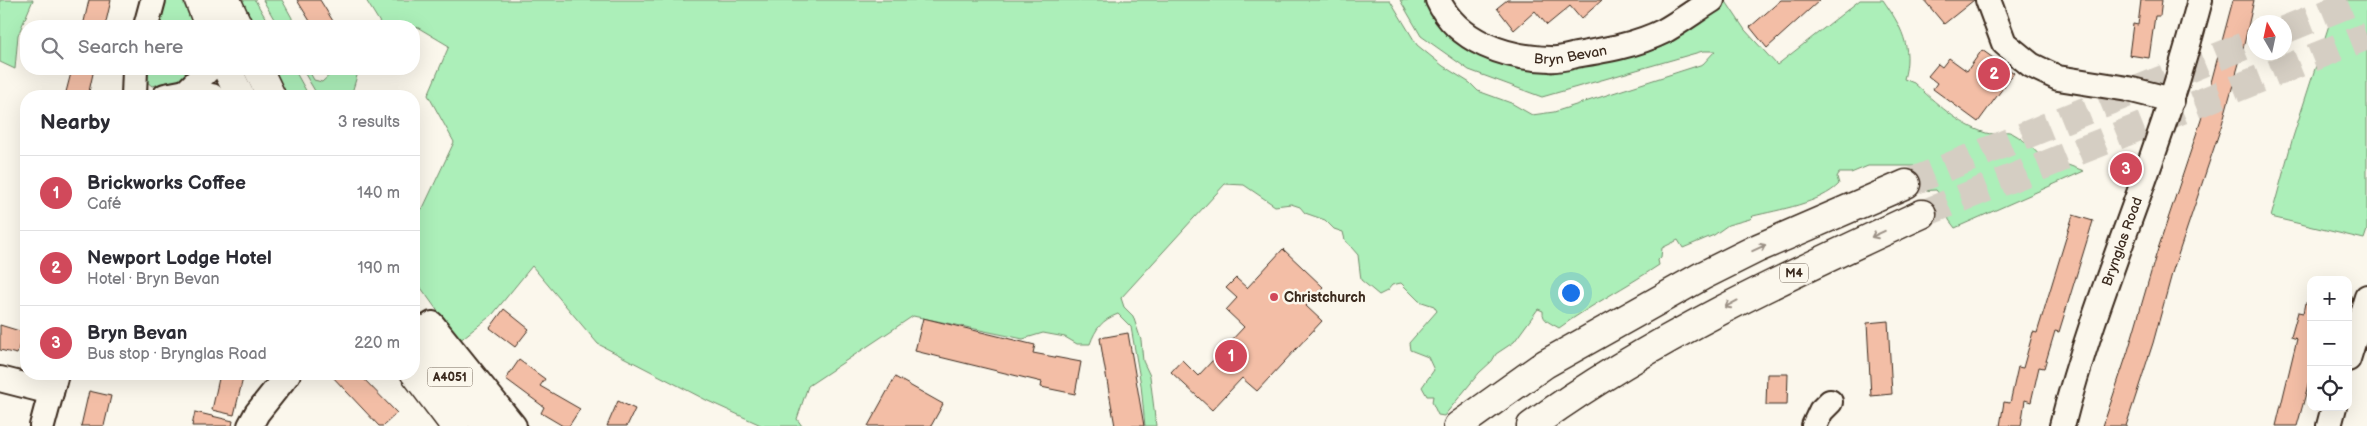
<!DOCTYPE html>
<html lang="en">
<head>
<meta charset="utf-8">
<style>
  body { margin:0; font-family:"Balsamiq Sans",sans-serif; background:#f2f2f3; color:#2b2b33 }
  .controls { position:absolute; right:15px; bottom:15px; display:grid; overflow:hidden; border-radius:10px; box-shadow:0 5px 20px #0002 }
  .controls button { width:45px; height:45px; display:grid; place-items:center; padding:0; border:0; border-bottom:1px solid #e1e1e2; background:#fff; color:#2b2b33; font:25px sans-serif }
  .compass { position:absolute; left:2247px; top:15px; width:45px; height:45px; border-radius:50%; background:#fff; box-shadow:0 5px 20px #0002; rotate:351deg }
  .you { position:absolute; left:1570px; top:292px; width:18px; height:18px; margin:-12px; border:4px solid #fff; border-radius:50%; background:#1a73e8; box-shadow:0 0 0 8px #1a73e833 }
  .badge { display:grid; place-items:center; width:32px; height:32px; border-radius:50%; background:#d1495b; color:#fff; font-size:16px; font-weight:700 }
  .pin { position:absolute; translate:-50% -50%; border:2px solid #fff; box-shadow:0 1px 5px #0006 }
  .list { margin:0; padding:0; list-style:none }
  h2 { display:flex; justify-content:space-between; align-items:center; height:65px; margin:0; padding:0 20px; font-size:21px }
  h2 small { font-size:16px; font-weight:400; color:#7c7c81 }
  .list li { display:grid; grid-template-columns:32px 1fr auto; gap:15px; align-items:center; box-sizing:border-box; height:75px; padding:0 20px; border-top:1px solid #e1e1e2 }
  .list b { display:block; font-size:19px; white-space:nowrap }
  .list p { margin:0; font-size:16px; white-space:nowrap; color:#7c7c81 }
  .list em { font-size:16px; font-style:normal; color:#7c7c81 }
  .icon { flex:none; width:28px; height:28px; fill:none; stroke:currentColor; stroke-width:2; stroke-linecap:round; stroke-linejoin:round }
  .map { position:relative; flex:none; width:2367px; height:426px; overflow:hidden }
  .search { position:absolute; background:#fff; box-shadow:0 5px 20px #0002; left:20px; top:20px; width:400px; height:55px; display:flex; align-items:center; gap:12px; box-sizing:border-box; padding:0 18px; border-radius:20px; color:#7c7c81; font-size:19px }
  .panel { position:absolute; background:#fff; box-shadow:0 5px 20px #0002; left:20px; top:90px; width:400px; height:290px; border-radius:20px }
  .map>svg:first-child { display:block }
  .green { fill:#acefb9; stroke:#748c6c }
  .building { fill:#f3bea6; stroke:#3b2a1e }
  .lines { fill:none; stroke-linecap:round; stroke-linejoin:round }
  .highway-tunnel { stroke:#d5cec3; stroke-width:28; stroke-dasharray:28 14; stroke-linecap:butt }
  .minor-casing { stroke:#3b2a1e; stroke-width:28 }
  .major-casing { stroke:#3b2a1e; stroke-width:31 }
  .highway-casing { stroke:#3b2a1e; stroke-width:31 }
  .minor { stroke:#fbf7ec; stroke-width:24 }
  .major { stroke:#fbf7ec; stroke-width:28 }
  .highway { stroke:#fbf7ec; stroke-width:28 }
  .oneway { stroke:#9b9085 }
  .poi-dot { fill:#d1495b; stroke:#fbf7ec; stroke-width:2 }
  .labels { text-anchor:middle; stroke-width:5; stroke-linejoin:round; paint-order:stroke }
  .shield { fill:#fbf7ec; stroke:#75685c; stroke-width:1 }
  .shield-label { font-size:12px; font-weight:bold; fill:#3b2a1e }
  .street-label { font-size:14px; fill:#3b2a1e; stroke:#fbf7ec }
  .poi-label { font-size:14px; font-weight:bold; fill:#3b2a1e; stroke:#fbf7ec; text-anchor:start }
</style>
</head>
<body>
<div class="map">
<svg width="2367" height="426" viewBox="0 0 2367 426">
  <rect width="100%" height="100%" fill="#fbf7ec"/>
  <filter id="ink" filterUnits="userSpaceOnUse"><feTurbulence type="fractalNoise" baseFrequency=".02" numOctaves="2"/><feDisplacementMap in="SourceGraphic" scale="10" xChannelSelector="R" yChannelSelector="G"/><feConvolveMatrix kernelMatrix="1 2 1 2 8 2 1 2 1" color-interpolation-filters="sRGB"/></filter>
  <g filter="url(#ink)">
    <g class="green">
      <path d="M0,0H33L18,35L15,69L0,62Z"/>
      <path d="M164,0H182L194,26H157Z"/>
      <path d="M236,0H255L270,26H247Z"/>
      <path d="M263,0H282L292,18V26H278Z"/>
      <path d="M366,0H1390L1417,45L1443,66L1470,83L1478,91L1511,103L1532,115L1554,112L1703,64L1715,51H1703L1542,97L1469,70L1421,36L1400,0H1429L1507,64L1552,73L1622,58L1669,39L1725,0L1745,30L1777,65L1860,0H1883C1901,26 1913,47 1904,79L1914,83C1935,102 1959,125 1986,133C1995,136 2005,129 2012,133C2029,142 2039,156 2053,167L2068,165L2084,171L1955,228L1949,220L1945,201L1936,190L1916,191L1913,178L1917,173L1914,166H1868L1851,173H1839L1837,177L1839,184C1821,203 1778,210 1753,216L1750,219L1728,225L1714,235L1683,248L1678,240L1662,248L1661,257L1658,260L1659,265C1626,287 1591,305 1559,328C1551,323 1542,321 1543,311L1538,309L1514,342L1496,354L1492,361L1479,373L1444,416L1438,415L1432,402L1433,396H1427L1422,387L1434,370L1428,357L1410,350L1409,343L1437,311L1434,306L1419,301L1401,283L1392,285L1387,291L1379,295L1361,280L1358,255L1345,240L1343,232L1334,229L1325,220L1305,213L1300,207L1291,204L1275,206L1244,185L1225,184L1121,298L1124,307L1133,316L1141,340L1143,361L1150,376L1156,426H1145L1141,385L1131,327L1118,314C1102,320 1096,328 1090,344H1077L1065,337L1043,333L1023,339L913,316L808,386L797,419L802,426H763L708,401L598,344L532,266L493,314L459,341L414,278V215L423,208L454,142L428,95L449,46L417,27L414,33V26H382Z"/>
      <path d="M2332,0H2367V230L2364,239L2271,217L2293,137L2329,25Z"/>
      <path d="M146,69H196L182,80L152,86L147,82Z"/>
      <path d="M267,69H294L309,96H280Z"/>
      <path d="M302,69H308L314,80L322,82L336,69H359L351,96H318Z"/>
    </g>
    <g class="building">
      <path d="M89,0H111L105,26H83Z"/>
      <path d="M297,0H320L336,26H313Z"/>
      <path d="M1507,0H1602L1581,19L1570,6L1547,25L1535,11L1514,30L1497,8Z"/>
      <path d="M1781,0H1820L1767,48L1750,27Z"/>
      <path d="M1924,0H1974L1944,24Z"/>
      <path d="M2141,0H2162L2160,16H2155L2149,58L2129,55L2133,24L2138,25Z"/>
      <path d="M2233,0H2254L2243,49L2222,124L2173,270L2153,343L2126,426H2103L2128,351L2156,255L2201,120Z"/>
      <path d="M1982,50L2014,73L1978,122L1933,89L1937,83L1928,76L1938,64L1942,67L1949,58L1967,71Z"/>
      <path d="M72,69H94L88,96H65Z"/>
      <path d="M2073,215L2093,221L2059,332L2055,331L2044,368L2039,367L2031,402L2025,400L2021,426H2000L2004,402L2010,403L2018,367L2023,368L2033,332L2037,333Z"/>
      <path d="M1283,249L1323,287L1306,306L1322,321L1257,391L1242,378L1212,410L1171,372L1182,360L1198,376L1244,327L1226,310L1237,298L1226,288L1236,278L1247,288Z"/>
      <path d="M2305,303L2311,304V371L2305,397L2297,426H2276L2297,339L2291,337L2298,312L2303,313Z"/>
      <path d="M504,309L529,329L515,347L490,328Z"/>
      <path d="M923,318L1035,345L1033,353L1081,362L1075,394L1041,387L1042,382L915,351Z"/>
      <path d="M1888,321L1892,394L1871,396L1867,323Z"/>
      <path d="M0,325L23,332L17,354L0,350Z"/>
      <path d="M1128,333L1144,426H1115L1103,358L1100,338Z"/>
      <path d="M519,360L545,379L540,386L580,409L569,426H563L541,413L544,407L506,379Z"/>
      <path d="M220,374H244L234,415L212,410Z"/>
      <path d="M330,374H359L397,413L383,426H379Z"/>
      <path d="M1767,374H1788L1787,405H1766Z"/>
      <path d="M895,377L943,404L931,426H868Z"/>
      <path d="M89,391L111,396L104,426H81Z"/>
      <path d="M618,401L635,409L627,426H607Z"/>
      <path d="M195,412L233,421L232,426H192Z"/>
    </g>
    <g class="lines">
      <g class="highway-tunnel">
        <path d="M2284,30L2358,0"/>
        <path d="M1906,184L2254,42"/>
        <path d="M1922,214L2367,36"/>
      </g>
      <defs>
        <g id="minor">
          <path id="s1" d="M1438,0C1457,42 1507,58 1550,59C1558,60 1568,57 1576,55C1606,50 1636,45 1664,31C1680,22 1696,10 1712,0"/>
          <path d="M1988,0L2004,43L2031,65L2058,78L2128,89L2172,100"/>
          <path d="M146,26L153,0"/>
          <path d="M186,92L209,69"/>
          <path d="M134,96L135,69"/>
          <path d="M165,96L186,92L212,96"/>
          <path d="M432,324L514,426"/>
          <path d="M2348,359L2367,297"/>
          <path d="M0,379L51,392"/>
          <path d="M42,426L56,374"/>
          <path d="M250,426L257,413L288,374"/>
          <path d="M1814,426L1821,411L1830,402"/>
          <path id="s2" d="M2062,426C2085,335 2120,248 2151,160C2170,107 2186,54 2200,0"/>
          <path d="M2329,426L2334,407"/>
        </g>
        <g id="major">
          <path d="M199,0L209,26"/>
          <path d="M226,0L238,26"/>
          <path d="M227,69L240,96"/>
          <path d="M258,69L271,96"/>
          <path d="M414,327L486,426"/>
          <path d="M414,372L455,426"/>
        </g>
        <g id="highway">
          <path d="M1458,426L1545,364L1702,276L1758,248L1906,184"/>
          <path d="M1531,426C1652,338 1787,276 1922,214"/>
        </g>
      </defs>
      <use href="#minor" class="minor-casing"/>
      <use href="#major" class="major-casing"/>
      <use href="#highway" class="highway-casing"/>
      <use href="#minor" class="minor"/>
      <use href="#major" class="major"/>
      <use href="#highway" class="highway"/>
    </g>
    <defs><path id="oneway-shaft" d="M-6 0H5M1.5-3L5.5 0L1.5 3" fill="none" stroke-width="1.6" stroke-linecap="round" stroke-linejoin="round" transform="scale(1.25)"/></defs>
    <g class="oneway">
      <use href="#oneway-shaft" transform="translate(1878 234) rotate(155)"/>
      <use href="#oneway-shaft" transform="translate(1759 248) rotate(-25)"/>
      <use href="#oneway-shaft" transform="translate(1731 304) rotate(152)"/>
    </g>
  </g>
  <circle class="poi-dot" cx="1274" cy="297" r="5"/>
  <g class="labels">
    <g class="shield">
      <rect x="1780" y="263.5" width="28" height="19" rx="4"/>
      <rect x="427.5" y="367.5" width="45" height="19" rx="4"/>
    </g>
    <g class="shield-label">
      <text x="1794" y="277">M4</text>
      <text x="450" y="381">A4051</text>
    </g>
    <g class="street-label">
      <text dy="5" stroke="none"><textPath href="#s1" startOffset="154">Bryn Bevan</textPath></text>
      <text dy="5" stroke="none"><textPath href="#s2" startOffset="194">Brynglas Road</textPath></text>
    </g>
    <g class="poi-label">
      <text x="1284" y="302">Christchurch</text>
    </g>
  </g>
</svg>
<div class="controls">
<button>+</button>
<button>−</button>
<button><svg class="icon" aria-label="locate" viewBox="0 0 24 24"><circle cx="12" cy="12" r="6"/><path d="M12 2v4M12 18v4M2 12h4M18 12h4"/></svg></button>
</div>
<svg class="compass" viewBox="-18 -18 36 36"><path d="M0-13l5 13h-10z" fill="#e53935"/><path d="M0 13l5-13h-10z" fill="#7c7c81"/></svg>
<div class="you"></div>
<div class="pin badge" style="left:1231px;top:356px">1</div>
<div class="pin badge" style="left:1994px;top:74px">2</div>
<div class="pin badge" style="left:2126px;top:169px">3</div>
<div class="search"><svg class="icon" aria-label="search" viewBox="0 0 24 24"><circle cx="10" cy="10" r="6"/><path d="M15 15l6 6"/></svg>Search here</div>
<section class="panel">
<h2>Nearby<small>3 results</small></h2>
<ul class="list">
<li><span class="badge">1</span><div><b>Brickworks Coffee</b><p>Café</p></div><em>140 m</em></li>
<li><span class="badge">2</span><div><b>Newport Lodge Hotel</b><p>Hotel · Bryn Bevan</p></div><em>190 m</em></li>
<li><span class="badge">3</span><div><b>Bryn Bevan</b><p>Bus stop · Brynglas Road</p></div><em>220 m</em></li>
</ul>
</section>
</div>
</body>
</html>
